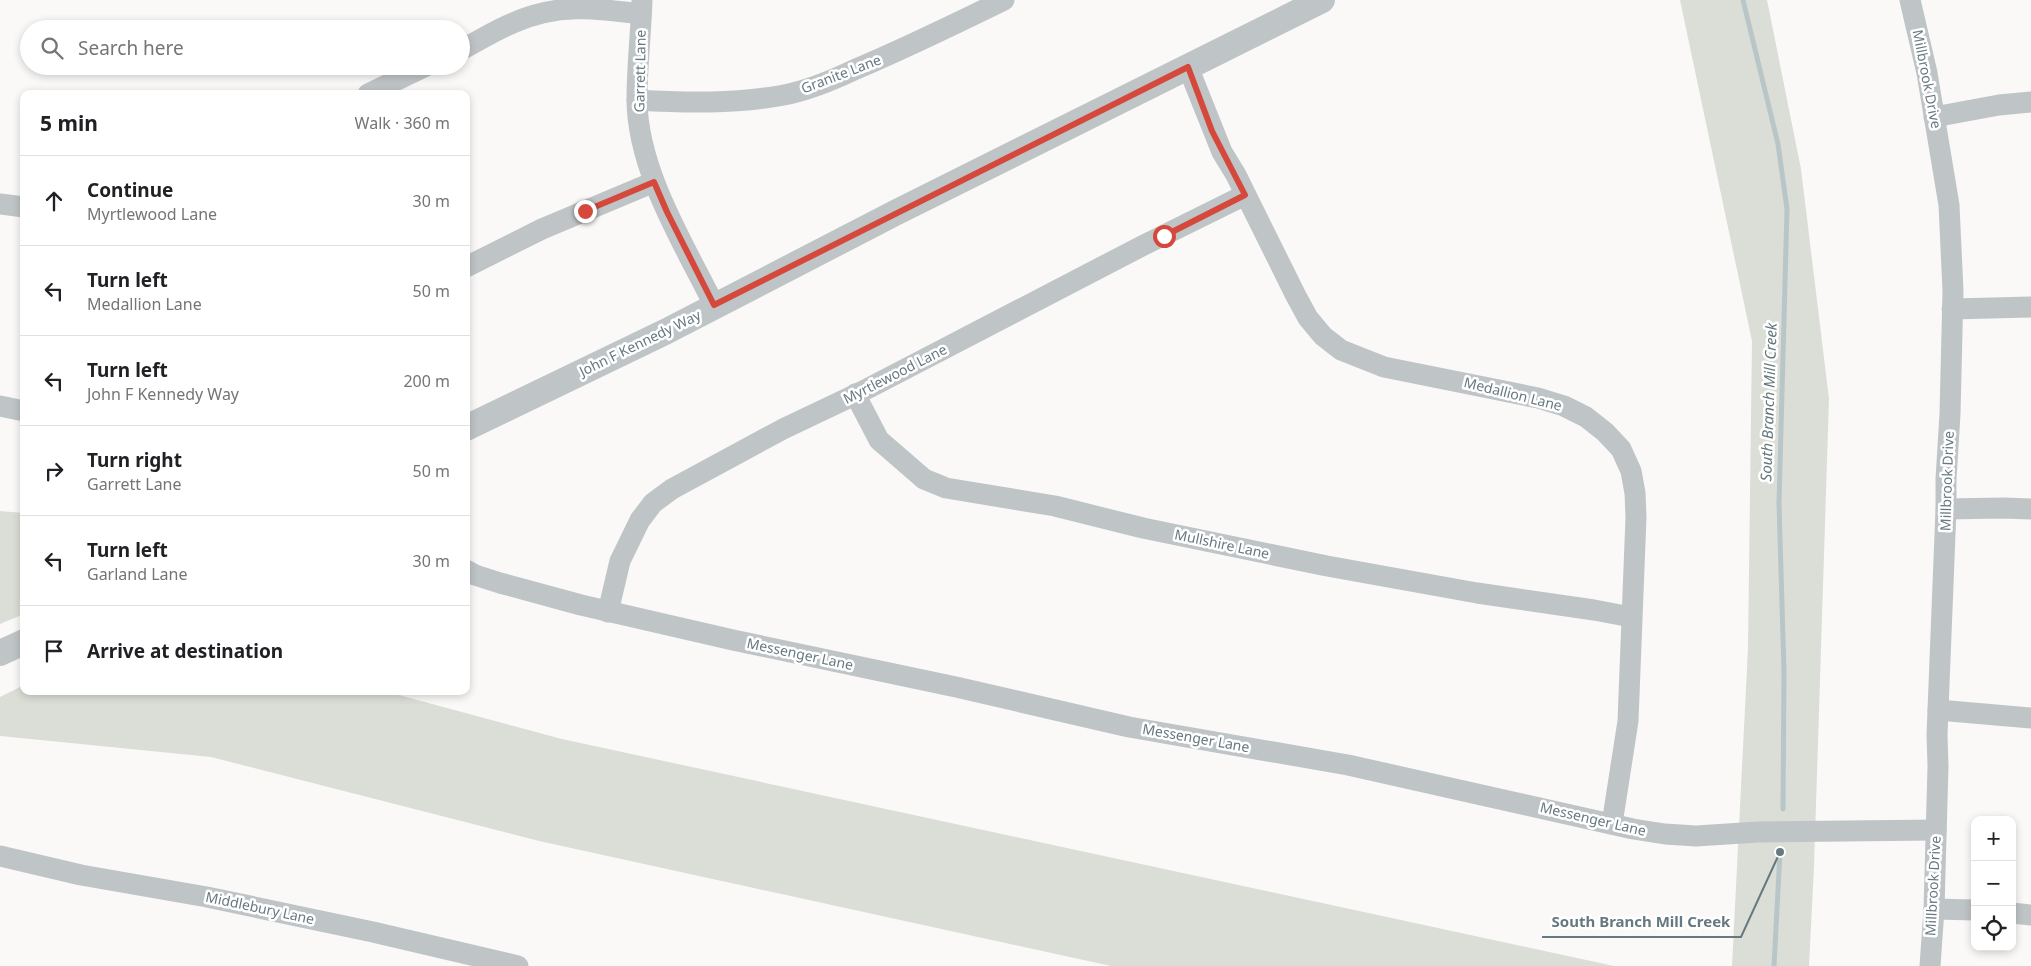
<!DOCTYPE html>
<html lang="en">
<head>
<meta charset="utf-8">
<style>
  body { margin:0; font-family:"Noto Sans",sans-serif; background:#f6f6f6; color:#202124 }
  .controls { position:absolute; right:15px; bottom:15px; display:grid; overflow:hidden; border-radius:10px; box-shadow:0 2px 8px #0003 }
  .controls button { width:45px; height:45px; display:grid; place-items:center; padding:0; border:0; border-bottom:1px solid #e0e0e0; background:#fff; color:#202124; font:25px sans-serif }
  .stop { position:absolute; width:15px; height:15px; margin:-11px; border:4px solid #d5493d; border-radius:50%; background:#fff }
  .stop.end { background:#d5493d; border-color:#fff; box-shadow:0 1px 5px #0008 }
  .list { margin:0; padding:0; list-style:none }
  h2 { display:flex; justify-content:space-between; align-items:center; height:65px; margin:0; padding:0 20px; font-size:21px }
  h2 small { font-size:16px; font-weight:400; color:#757577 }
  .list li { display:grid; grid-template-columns:32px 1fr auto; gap:15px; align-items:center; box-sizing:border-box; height:90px; padding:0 20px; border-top:1px solid #e0e0e0 }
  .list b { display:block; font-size:19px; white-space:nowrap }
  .list p { margin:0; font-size:16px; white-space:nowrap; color:#757577 }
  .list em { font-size:16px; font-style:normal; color:#757577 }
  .icon { flex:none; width:28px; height:28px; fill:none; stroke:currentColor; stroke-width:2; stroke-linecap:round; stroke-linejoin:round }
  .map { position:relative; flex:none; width:2031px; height:966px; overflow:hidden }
  .search { position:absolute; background:#fff; box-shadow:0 2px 8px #0003; left:20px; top:20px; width:450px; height:55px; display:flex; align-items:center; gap:12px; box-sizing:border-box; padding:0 18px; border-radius:28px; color:#757577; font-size:19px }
  .panel { position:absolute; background:#fff; box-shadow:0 2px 8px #0003; left:20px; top:90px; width:450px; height:605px; border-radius:10px }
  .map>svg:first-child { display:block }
  .green { fill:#dbded7 }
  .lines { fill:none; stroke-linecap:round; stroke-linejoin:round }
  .stream { stroke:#b8c6c8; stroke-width:5 }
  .minor { stroke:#bfc5c7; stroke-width:21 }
  .tertiary { stroke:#bfc5c7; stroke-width:26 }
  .route { stroke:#d5493d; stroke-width:6 }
  .labels { text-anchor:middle; stroke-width:5; stroke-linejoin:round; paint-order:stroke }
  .street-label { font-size:14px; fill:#677980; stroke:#fff }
  .water-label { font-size:15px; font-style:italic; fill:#62777a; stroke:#fff }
  .leader { fill:none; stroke:#677980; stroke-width:2 }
  .callout-dot { fill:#677980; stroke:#fff; stroke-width:2 }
  .callout-label { font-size:15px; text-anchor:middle; font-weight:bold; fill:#677980; stroke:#fff; stroke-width:5; stroke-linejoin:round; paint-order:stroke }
</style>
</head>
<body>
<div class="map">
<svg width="2031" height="966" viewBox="0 0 2031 966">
  <rect width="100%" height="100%" fill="#faf9f8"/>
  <g class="green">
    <path d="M1680,0H1767L1801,169L1829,399L1814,867L1809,966H1732L1748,648L1752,341Z"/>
    <path d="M0,511L24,513V614L0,624Z"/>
    <path d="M24,685V691H384L562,739L1614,966H1111L539,841L211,757L0,736V697Z"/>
  </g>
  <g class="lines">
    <g class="stream">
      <path d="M1743,0L1778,144L1787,209L1779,503L1784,672L1783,809"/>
      <path d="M1774,966L1780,852"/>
    </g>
    <g class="minor">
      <path d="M642,0C641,33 637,66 637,99C637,170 684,244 714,305"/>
      <path d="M1910,0L1927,73L1949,205L1953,291L1950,414L1946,479V509L1937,735L1938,766L1934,909L1930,966"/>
      <path d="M461,50C479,41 495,30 513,23C557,3 595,8 641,14"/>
      <path d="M1188,67L1222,152L1236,175L1296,296L1308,318L1323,336L1341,350L1384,367L1538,398L1564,406L1586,417L1605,432L1621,449L1631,471L1635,493L1636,517L1628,721L1612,824"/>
      <path d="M368,94L426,66"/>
      <path d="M637,100C686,103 735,104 784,95C810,90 833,80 856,69C906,48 955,24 1004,0"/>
      <path d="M1934,117L1999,105L2031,102"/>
      <path d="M0,204L24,207"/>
      <path d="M466,267L542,229L654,182"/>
      <path d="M1952,309L2031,307"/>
      <path d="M855,394L879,440L924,479L946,488L1055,506L1143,528L1327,566L1477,593L1594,610L1631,617"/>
      <path d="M0,406L24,411"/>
      <path d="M1946,509L2004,508L2031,509"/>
      <path d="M466,570L475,575L500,583L581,605L733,640L956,687L1129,727L1348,765L1633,829L1665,834L1696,836L1758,832L1936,830"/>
      <path d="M608,612L620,561L640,520L653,503L672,489L783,429L863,391L1142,246L1245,195"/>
      <path d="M1938,710L2031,718"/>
      <path d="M0,856L81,875L207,897L373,932L518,966"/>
      <path d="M1934,909L1975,910"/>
      <path d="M2012,913L2031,915"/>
    </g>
    <g class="tertiary">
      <path d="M466,428L665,332L895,213L1322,0"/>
      <path d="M0,653L24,642"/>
    </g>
  </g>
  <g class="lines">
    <path class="route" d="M585,211L654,182L667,212L714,305L1188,67L1212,131L1245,195L1164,236"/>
  </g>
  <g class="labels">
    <g class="street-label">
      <text transform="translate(640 71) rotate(-89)" y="5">Garrett Lane</text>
      <text transform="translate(841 74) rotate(-21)" y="5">Granite Lane</text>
      <text transform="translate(1927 79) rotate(79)" y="5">Millbrook Drive</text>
      <text transform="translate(640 343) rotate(-26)" y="5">John F Kennedy Way</text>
      <text transform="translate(895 374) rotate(-27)" y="5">Myrtlewood Lane</text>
      <text transform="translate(1513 394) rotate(14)" y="5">Medallion Lane</text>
      <text transform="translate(1947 481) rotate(-88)" y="5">Millbrook Drive</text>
      <text transform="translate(1222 544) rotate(12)" y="5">Mullshire Lane</text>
      <text transform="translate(800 654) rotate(12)" y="5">Messenger Lane</text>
      <text transform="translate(1196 738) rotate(10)" y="5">Messenger Lane</text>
      <text transform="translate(1593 819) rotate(13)" y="5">Messenger Lane</text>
      <text transform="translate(1933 886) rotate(-87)" y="5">Millbrook Drive</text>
      <text transform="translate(260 908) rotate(12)" y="5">Middlebury Lane</text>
    </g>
    <g class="water-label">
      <text transform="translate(1769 402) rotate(-88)" y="5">South Branch Mill Creek</text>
    </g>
  </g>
  <path class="leader" d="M1780 852L1741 937H1542"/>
  <circle class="callout-dot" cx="1780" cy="852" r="5"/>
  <g class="callout-label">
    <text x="1641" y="927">South Branch Mill Creek</text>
  </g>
</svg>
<div class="controls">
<button>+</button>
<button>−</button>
<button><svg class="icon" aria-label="locate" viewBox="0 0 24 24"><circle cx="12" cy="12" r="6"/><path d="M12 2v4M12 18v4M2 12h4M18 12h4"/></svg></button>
</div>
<div class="stop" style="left:1164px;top:236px"></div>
<div class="stop end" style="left:585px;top:211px"></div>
<div class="search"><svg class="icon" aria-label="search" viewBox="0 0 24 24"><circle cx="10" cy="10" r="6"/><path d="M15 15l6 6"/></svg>Search here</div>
<section class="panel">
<h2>5 min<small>Walk · 360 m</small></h2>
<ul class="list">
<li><svg class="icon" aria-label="ahead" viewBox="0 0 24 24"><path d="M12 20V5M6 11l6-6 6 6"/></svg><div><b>Continue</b><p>Myrtlewood Lane</p></div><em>30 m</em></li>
<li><svg class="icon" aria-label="left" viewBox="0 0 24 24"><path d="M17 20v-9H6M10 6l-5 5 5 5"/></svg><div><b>Turn left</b><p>Medallion Lane</p></div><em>50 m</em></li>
<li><svg class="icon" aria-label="left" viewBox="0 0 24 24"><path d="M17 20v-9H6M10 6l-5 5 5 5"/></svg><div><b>Turn left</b><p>John F Kennedy Way</p></div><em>200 m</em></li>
<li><svg class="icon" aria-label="right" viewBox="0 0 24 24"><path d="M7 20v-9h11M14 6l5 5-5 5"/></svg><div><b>Turn right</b><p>Garrett Lane</p></div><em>50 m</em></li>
<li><svg class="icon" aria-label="left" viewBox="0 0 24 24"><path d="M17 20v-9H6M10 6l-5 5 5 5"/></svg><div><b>Turn left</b><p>Garland Lane</p></div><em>30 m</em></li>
<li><svg class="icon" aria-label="arrive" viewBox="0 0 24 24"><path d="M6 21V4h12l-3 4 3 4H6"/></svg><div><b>Arrive at destination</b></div></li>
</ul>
</section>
</div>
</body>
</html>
